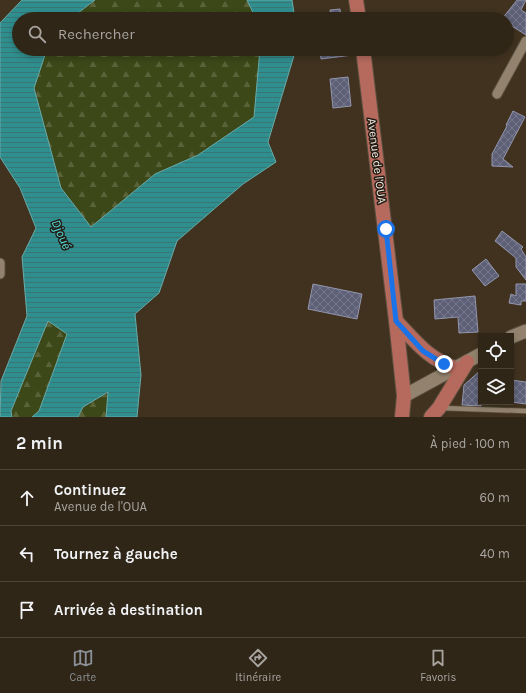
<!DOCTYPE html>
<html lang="fr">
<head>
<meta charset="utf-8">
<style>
  body { margin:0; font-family:Karla,sans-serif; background:#382e20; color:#f1f3f6 }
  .controls { position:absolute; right:12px; bottom:12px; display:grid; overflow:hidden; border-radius:0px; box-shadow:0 2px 6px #0003 }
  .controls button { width:36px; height:36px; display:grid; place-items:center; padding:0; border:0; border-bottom:1px solid #4b4336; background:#302617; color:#f1f3f6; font:20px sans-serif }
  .stop { position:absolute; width:12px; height:12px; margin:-9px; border:3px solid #1a73e8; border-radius:50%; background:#fff }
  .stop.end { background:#1a73e8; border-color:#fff; box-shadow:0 1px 4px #0008 }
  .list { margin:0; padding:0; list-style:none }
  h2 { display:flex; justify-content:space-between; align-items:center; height:52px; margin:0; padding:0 16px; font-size:17px }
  h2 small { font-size:13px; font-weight:400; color:#a8a5a1 }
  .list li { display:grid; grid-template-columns:26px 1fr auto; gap:12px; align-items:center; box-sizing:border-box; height:56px; padding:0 16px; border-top:1px solid #4b4336 }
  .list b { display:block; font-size:15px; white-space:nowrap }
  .list p { margin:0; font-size:13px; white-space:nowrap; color:#a8a5a1 }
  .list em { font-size:13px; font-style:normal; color:#a8a5a1 }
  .icon { flex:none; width:22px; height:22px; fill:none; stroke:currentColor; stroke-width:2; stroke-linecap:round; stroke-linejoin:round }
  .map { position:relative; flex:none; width:526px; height:417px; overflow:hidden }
  .search { position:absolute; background:#302617; box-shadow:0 2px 6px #0003; left:12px; right:12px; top:12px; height:44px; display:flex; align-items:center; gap:10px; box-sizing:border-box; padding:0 14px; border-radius:22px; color:#a8a5a1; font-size:15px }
  .sheet { height:220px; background:#302617 }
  nav { display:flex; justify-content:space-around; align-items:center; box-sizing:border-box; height:56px; border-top:1px solid #4b4336; background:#302617; font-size:11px; color:#a8a5a1 }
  nav a { display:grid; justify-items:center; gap:2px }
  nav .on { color:#8c9099 }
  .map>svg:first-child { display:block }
  .forest { fill:url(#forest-firs) }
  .water { fill:url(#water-rules); stroke:#6aaaa7 }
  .building { fill:url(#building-cross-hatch); stroke:#9396af }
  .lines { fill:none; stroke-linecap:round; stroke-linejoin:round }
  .service-casing { stroke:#5b503f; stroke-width:6 }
  .minor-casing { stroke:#5b503f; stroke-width:11 }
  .secondary-casing { stroke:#5b503f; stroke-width:15 }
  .primary-casing { stroke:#5b503f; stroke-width:16 }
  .service { stroke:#93836e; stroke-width:4.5 }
  .minor { stroke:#93836e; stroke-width:9 }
  .secondary { stroke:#93836e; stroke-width:13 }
  .primary { stroke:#b56a5d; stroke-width:14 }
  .route { stroke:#1a73e8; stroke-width:5 }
  .labels { text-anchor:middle; stroke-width:3; stroke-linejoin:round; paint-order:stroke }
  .street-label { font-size:12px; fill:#f2e9de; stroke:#211b13 }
  .water-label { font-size:13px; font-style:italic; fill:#57e0e0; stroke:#211b13 }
</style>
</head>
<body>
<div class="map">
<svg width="526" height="417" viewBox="0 0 526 417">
  <defs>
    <pattern id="forest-firs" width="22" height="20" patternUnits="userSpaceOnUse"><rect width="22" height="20" fill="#3c4818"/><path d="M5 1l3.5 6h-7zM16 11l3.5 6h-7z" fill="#596239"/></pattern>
    <pattern id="water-rules" width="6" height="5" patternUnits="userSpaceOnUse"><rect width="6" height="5" fill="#2f8f8f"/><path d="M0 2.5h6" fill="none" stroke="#387574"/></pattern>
    <pattern id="building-cross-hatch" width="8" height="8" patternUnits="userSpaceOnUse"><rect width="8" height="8" fill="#5e6077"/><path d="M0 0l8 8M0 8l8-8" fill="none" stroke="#76778a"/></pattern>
  </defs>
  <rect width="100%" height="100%" fill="#40321f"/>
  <g class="forest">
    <path d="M95,0H247L256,19H70Z"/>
    <path d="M47,49H260L254,117L198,155L155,174L91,227L61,188L34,87Z"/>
    <path d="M48,321L68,334L39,411L32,417H12L11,411Z"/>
    <path d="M109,392L106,417H78L83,407Z"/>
  </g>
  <g class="water">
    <path d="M22,0H95L70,19H19V49H47L34,88L61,188L91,227L155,174L198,155L254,117L260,49H296L268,142L276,162L243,184L177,241L159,293L135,314L141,375L137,417H106L108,392L83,407L78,417H32L39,411L67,334L48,321L11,411L12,417H0L1,381L27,316L22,257L36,228L20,188L0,157V23Z"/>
    <path d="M247,0H292L295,19H256Z"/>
  </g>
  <g class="building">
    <path d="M517,0H526L521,10L526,13V35L507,23V19H502Z"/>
    <path d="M340,9L341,19H331L330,10Z"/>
    <path d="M320,49H352L353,55L321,59Z"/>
    <path d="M348,77L351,106L333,108L330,79Z"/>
    <path d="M513,111L525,117L503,159L513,167L492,166V154L507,126L506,125Z"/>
    <path d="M502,231L523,247L521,249L526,257V280L516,267V258L495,241Z"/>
    <path d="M486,259L499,276L485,286L472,270Z"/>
    <path d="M313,284L362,294L357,319L308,309Z"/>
    <path d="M516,284H526V301H521V305L509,303L511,294L516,296Z"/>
    <path d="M475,296L478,332L459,333L458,317L435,319L434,300Z"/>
    <path d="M481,370V406L462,405L464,385Z"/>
    <path d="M511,380L526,382V404L511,402Z"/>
  </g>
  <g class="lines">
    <defs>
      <path id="service" d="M441,408L526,411"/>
      <g id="minor">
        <path d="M497,94L526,41"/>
        <path d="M0,263V274"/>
      </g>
      <g id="secondary">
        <path d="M511,337L526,331"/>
        <path d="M404,396L481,354"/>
      </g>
      <g id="primary">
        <path d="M356,0L359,19"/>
        <path d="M363,49L396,321L404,396L402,417"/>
        <path d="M396,321C416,342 428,359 457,369"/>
        <path d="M431,417L439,408L467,362"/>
      </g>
    </defs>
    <use href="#service" class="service-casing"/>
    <use href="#minor" class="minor-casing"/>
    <use href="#secondary" class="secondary-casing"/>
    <use href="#primary" class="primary-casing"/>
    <use href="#service" class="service"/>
    <use href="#minor" class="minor"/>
    <use href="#secondary" class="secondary"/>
    <use href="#primary" class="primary"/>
  </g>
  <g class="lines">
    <path class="route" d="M386,229L396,321L423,351L444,364"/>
  </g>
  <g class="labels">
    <g class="street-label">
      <text transform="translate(377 161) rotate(83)" y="4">Avenue de l'OUA</text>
    </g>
    <g class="water-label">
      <text transform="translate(62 234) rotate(66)" y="5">Djoué</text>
    </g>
  </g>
</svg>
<div class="controls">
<button><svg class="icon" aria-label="locate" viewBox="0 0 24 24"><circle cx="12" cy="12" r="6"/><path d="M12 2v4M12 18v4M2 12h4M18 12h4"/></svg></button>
<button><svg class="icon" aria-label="layers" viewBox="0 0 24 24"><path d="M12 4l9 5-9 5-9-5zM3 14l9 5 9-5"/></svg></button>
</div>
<div class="stop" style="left:386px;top:229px"></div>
<div class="stop end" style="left:444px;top:364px"></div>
<div class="search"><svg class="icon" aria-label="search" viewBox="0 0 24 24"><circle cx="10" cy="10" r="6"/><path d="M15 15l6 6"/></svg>Rechercher</div>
</div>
<section class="sheet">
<h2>2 min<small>À pied · 100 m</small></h2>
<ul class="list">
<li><svg class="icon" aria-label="ahead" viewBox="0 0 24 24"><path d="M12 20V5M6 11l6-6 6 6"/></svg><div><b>Continuez</b><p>Avenue de l'OUA</p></div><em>60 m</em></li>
<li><svg class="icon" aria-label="left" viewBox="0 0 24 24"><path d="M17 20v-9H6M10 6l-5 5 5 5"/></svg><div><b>Tournez à gauche</b></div><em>40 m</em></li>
<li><svg class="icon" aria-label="arrive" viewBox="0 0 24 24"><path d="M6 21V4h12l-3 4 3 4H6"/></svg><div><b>Arrivée à destination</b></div></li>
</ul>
</section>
<nav>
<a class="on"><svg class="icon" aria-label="map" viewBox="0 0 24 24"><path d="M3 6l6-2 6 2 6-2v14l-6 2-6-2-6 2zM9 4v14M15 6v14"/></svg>Carte</a>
<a><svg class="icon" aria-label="directions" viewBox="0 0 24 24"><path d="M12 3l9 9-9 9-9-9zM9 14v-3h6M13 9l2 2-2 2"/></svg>Itinéraire</a>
<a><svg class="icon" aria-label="saved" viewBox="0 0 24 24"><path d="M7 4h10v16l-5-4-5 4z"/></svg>Favoris</a>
</nav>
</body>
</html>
